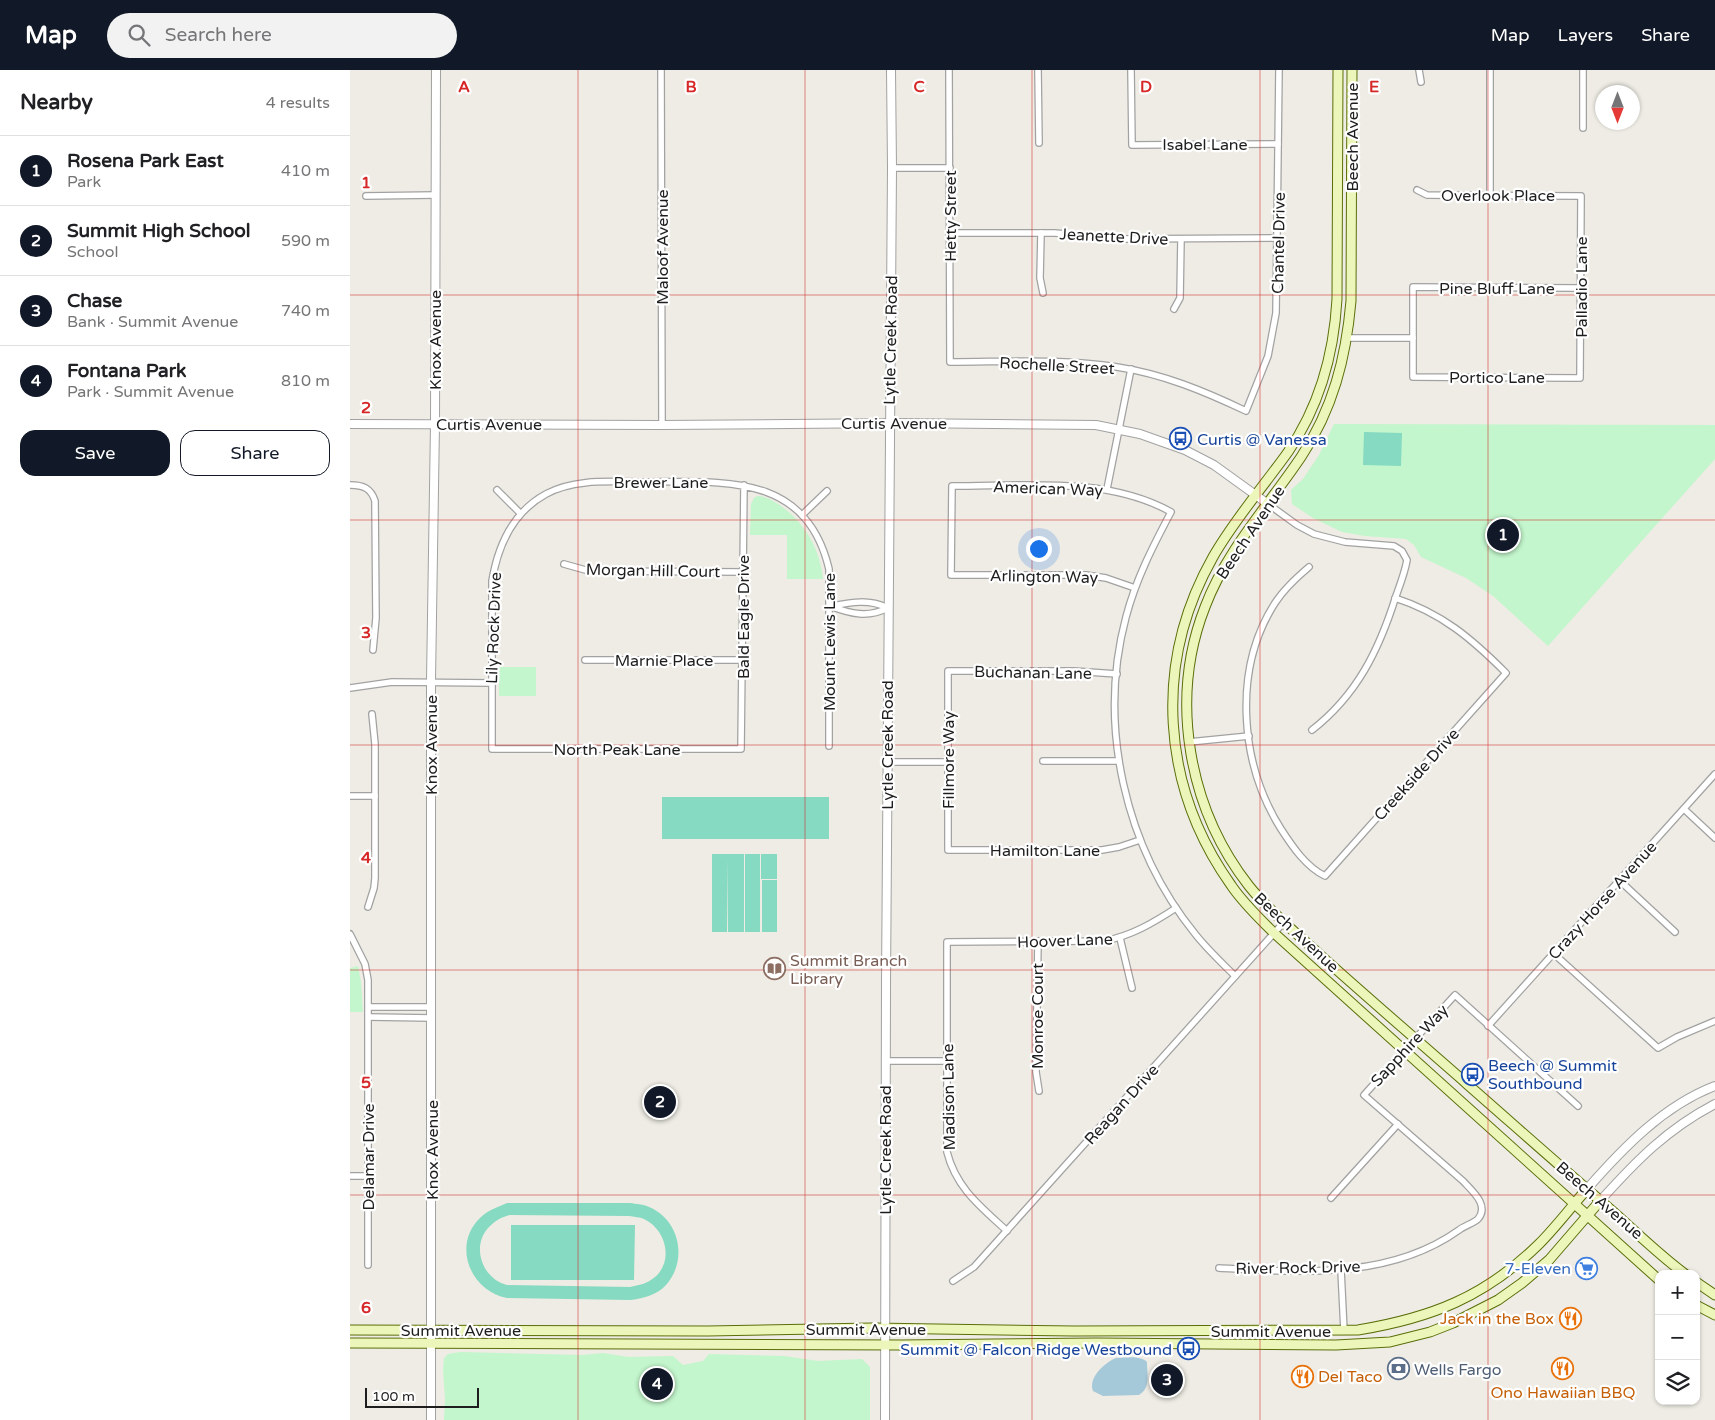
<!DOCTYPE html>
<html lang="en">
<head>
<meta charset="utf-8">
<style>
  body { margin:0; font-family:"Varela Round",sans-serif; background:#f2f2f2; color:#202124 }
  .controls { position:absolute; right:15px; bottom:15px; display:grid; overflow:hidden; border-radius:10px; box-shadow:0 1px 4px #0004 }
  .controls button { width:45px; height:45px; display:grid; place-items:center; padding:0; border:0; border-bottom:1px solid #e0e0e0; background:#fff; color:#202124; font:25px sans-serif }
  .compass { position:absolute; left:1245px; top:15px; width:45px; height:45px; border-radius:50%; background:#fff; box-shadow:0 1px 4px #0004; rotate:180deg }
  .scale { position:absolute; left:15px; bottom:12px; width:114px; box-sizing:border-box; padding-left:5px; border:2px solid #1e1e1e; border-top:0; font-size:14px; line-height:18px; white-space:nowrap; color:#1e1e1e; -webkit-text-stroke:4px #fff; paint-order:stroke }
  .you { position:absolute; left:688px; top:478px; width:18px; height:18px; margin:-12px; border:4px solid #fff; border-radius:50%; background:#1a73e8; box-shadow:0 0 0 8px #1a73e833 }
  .badge { display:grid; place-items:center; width:32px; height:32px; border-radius:50%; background:#111827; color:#fff; font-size:16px; font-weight:700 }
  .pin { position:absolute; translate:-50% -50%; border:2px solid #fff; box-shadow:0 1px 5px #0006 }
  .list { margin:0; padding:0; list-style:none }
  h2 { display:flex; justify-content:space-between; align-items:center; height:65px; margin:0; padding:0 20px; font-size:21px }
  h2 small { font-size:16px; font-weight:400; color:#757577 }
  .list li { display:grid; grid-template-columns:32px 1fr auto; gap:15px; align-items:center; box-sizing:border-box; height:70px; padding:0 20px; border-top:1px solid #e0e0e0 }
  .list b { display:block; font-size:19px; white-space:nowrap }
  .list p { margin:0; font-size:16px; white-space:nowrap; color:#757577 }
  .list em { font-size:16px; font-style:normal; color:#757577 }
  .actions { display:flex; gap:10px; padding:15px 20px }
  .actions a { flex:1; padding:11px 0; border:1px solid #111827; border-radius:15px; text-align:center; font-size:18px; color:#111827 }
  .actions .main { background:#111827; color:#fff }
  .icon { flex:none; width:28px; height:28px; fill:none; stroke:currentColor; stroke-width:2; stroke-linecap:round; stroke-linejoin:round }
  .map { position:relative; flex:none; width:1365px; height:1350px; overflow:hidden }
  header { display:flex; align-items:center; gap:30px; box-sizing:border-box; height:70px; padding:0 25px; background:#111827; color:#fff }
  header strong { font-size:24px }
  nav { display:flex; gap:28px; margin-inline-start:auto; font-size:18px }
  .search { width:350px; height:45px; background:#f2f2f2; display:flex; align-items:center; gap:12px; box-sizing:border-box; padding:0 18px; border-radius:28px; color:#757577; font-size:19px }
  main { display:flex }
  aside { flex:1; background:#fff }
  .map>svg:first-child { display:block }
  .park { fill:#c3f6cc }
  .pitch { fill:#85dac1; fill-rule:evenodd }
  .water { fill:#a6c9da }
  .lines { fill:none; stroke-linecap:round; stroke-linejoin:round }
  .minor-casing { stroke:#a2a2a2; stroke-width:8 }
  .tertiary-casing { stroke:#a2a2a2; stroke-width:10 }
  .secondary-casing { stroke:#5a6f0a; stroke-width:11 }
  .minor { stroke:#fff; stroke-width:5.5 }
  .tertiary { stroke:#fff; stroke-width:8 }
  .secondary { stroke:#edf6ba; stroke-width:9 }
  .grid { fill:none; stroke:#d62828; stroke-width:1; stroke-opacity:0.55 }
  .labels { text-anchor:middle; stroke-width:4.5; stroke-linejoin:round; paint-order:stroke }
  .street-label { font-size:16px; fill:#1e1e1e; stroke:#fff }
  .transit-label { font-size:16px; fill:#164399; stroke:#fff; text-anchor:start }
  .education-label { font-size:16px; fill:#785e54; stroke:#fff; text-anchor:start }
  .shop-label { font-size:16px; fill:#366cbe; stroke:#fff; text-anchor:end }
  .food-label { font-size:16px; fill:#c56008; stroke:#fff; text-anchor:end }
  .service-label { font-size:16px; fill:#4e5e75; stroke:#fff; text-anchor:start }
  .grid-label { font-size:16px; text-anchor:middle; font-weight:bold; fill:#d62828; stroke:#fff; stroke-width:4.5; stroke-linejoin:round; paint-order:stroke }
</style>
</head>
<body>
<header>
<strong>Map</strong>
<div class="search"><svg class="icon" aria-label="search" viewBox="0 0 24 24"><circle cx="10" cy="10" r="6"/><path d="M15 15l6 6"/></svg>Search here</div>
<nav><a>Map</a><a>Layers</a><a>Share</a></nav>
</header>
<main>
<aside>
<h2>Nearby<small>4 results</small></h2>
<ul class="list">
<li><span class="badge">1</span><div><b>Rosena Park East</b><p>Park</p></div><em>410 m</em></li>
<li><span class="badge">2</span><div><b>Summit High School</b><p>School</p></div><em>590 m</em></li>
<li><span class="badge">3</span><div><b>Chase</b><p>Bank · Summit Avenue</p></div><em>740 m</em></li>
<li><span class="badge">4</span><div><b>Fontana Park</b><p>Park · Summit Avenue</p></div><em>810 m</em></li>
</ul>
<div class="actions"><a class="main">Save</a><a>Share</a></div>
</aside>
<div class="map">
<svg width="1365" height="1350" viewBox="0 0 1365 1350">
  <rect width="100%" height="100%" fill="#eeece4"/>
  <g class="park">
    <path d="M984,354L1365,355V389L1198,576L1143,526L1116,508L1071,487L1064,475L1056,469L1015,466L992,462L963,448L942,434L941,420L953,409L969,385Z"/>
    <path d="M407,426C415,426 422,430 428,434C454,451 470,478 473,509H437V465H400L401,434L404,428Z"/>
    <rect x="149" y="597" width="37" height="29"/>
    <path d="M8,896L11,912L13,942H0V898Z"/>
    <path d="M110,1282L232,1285L253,1283L279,1287L323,1286L333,1295L353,1291L359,1284L434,1286L468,1291L512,1289L520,1297V1350H94L95,1328L93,1300L94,1288L98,1284Z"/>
  </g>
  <g class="pitch">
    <path d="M1014,362L1052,363L1051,396L1013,395Z"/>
    <rect x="312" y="727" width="167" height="42"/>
    <path d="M362,784H394V836H378V788L377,862H362Z"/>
    <rect x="395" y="784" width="15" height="52"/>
    <rect x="411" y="784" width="16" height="25"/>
    <rect x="412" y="810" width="15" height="52"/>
    <rect x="378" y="836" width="16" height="26"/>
    <rect x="395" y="836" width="15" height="26"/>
    <path d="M157,1133H280C286,1134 293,1134 299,1137C330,1150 338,1190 316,1215C307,1225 294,1228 281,1230L157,1228C120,1221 102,1175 130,1148C138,1140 148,1137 157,1133ZM160,1145L279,1146C284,1147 290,1147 294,1149C316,1159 324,1191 305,1207C297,1214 289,1215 280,1217L157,1215C132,1209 120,1175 140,1156C146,1150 152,1147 160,1145Z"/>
    <path d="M161,1155H285L284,1210H161Z"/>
  </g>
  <path class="water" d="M766,1288C776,1288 789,1285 797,1292C797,1305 801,1318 789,1325L753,1326L743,1321C738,1308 754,1293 766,1288Z"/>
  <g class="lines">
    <defs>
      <g id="minor">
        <path d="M311,0L312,355"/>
        <path d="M599,0L600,292C655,292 713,288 767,297C813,304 854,321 896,341L918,286L926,243L929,0"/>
        <path d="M688,0L689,73"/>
        <path d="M781,0L782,75L928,74"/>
        <path d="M1069,0L1071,12"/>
        <path d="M1233,58V0"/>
        <path d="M542,98H600"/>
        <path d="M1067,120L1077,125L1231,126L1230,308L1063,307V217L1231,218"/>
        <path d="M1140,125V0"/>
        <path d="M16,126L85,125"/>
        <path d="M599,163H705L768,169L928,168"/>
        <path d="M691,163L690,208L693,223"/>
        <path d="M824,239L830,228L831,169"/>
        <path d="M998,268H1063"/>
        <path d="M0,415C13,415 21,418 25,431L26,548L23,580"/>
        <path d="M394,415L391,679H142V511C148,475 163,442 196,424C225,408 262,412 294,412C373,412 456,402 479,499V676"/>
        <path d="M757,419L781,299"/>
        <path d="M147,420L170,443"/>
        <path d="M918,434L947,455L964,464L995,472L1044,476L1052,481L1057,490C1055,502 1050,515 1046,526C1029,580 1007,625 962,660"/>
        <path d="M452,445L477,421"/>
        <path d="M214,494L239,501L393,502"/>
        <path d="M959,497C946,508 934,519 925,533C882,600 890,694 931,759C942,776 956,797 975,806L1156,603C1122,569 1092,543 1045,528"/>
        <path d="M785,518L756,508L736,505H601L602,416C673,416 757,406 821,442C803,476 786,509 776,547C747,656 775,778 846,865C858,880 872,893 885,906"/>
        <path d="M480,536C501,544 518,548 538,538"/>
        <path d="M482,536C502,532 519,529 538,538"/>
        <path d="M235,590H392"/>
        <path d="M767,604L724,601H598V780H752L769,777L790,770"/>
        <path d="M0,618L42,612L141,613"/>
        <path d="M839,672L899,666"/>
        <path d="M693,691H768"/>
        <path d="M537,692H599"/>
        <path d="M0,726H25"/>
        <path d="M1334,739L1365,768"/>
        <path d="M1269,810L1325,862"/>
        <path d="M18,837L24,818L25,808V674L22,644"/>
        <path d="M0,864L15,894L18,910V1195"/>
        <path d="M770,868L782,918"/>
        <path d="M688,871L686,1002L689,1021"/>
        <path d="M1203,883L1308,978L1327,967L1365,951"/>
        <path d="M19,937H82"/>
        <path d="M19,947L82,948"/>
        <path d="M1138,956L1365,704"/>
        <path d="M536,991H597"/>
        <path d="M0,1106H18"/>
        <path d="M981,1128L1048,1054"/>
        <path d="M657,1161C631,1137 606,1118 597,1082V872L754,871C781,866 803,853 826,838"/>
        <path d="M869,1198C950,1202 1039,1210 1109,1160C1114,1156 1124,1153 1128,1149C1140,1135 1121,1120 1113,1111L1014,1025L1105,925L1228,1036"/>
        <path d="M991,1200L994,1261"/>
        <path d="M603,1211L624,1197L934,852"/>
      </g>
      <g id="tertiary">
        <path d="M0,354L312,355L550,353L746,355L790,364L835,380L864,395L918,434"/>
        <path d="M1237,1119C1273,1078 1313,1036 1365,1016"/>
        <path d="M1250,1131C1286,1091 1317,1059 1365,1034"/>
        <path d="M81,1350V611L85,354L86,0"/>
        <path d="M535,1350L536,914L542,98L541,0"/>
      </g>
      <g id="secondary">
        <path d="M988,0L987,229C984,283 969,337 938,382C913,417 884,450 863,487C803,593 811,716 881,815C893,833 909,848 924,863L1309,1210"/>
        <path d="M1002,0L1001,231C996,288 983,339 951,387C918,436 876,481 855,537C819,629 838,738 899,816C919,841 945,862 969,884C1018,928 1068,971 1117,1014C1165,1056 1212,1098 1260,1139C1285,1161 1308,1184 1335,1204"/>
        <path d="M1346,1212L1365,1225"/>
        <path d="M1346,1235L1365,1245"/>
        <path d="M0,1260L358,1261L522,1258L724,1261L1008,1260C1081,1248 1135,1227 1189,1174C1206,1157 1221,1137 1237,1119"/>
        <path d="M0,1273L551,1275L747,1273L986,1275L1040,1272L1080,1262L1103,1253L1148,1230L1172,1213L1199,1190L1250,1131"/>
      </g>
    </defs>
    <use href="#minor" class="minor-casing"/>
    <use href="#tertiary" class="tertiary-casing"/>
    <use href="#secondary" class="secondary-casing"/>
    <use href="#minor" class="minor"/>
    <use href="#tertiary" class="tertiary"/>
    <use href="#secondary" class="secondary"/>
  </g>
  <path class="grid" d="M228,0V1350M455,0V1350M682,0V1350M910,0V1350M1138,0V1350M0,225H1365M0,450H1365M0,675H1365M0,900H1365M0,1125H1365"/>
  <defs>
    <symbol id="bus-ring" viewBox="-11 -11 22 22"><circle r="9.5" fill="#fff" stroke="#1a4fb4" stroke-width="1.5"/><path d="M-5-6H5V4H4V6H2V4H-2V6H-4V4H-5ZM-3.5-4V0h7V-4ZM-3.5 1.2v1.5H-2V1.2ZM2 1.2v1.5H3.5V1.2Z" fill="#1a4fb4"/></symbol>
    <symbol id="library-ring" viewBox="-11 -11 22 22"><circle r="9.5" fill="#fff" stroke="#8d6e63" stroke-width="1.5"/><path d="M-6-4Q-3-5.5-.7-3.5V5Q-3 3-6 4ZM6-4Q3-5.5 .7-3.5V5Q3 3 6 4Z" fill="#8d6e63"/></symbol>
    <symbol id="supermarket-ring" viewBox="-11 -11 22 22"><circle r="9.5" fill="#fff" stroke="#3f7fe0" stroke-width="1.5"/><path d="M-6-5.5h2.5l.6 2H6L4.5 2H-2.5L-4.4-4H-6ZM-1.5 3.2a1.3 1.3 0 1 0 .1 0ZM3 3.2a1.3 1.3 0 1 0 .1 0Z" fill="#3f7fe0"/></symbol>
    <symbol id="restaurant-ring" viewBox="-11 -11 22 22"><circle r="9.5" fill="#fff" stroke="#e8710a" stroke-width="1.5"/><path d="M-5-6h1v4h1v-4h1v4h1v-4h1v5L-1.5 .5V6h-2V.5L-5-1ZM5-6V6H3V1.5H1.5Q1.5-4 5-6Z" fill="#e8710a"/></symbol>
    <symbol id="bank-ring" viewBox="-11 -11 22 22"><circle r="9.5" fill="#fff" stroke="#5c6f8a" stroke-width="1.5"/><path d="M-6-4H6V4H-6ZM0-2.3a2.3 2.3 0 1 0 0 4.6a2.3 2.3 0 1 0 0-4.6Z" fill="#5c6f8a"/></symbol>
  </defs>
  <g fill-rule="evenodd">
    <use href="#bus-ring" x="818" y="356" width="25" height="25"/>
    <use href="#library-ring" x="412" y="886" width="25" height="25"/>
    <use href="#bus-ring" x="1110" y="992" width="25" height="25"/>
    <use href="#supermarket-ring" x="1224" y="1186" width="25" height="25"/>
    <use href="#restaurant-ring" x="1208" y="1236" width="25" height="25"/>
    <use href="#bus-ring" x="826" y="1266" width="25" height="25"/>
    <use href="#restaurant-ring" x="1200" y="1286" width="25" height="25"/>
    <use href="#bank-ring" x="1036" y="1286" width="25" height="25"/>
    <use href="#restaurant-ring" x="940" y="1294" width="25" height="25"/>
  </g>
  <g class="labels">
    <g class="street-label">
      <text transform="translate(1002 67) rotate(-90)" y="6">Beech Avenue</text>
      <text x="855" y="80">Isabel Lane</text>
      <text x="1148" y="131">Overlook Place</text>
      <text transform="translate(600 146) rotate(-90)" y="6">Hetty Street</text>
      <text transform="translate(764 166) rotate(3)" y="6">Jeanette Drive</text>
      <text transform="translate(928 173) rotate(-89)" y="6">Chantel Drive</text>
      <text transform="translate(312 177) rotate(-90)" y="6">Maloof Avenue</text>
      <text transform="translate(1231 217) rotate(-90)" y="6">Palladio Lane</text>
      <text x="1147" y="224">Pine Bluff Lane</text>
      <text transform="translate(85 270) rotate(-90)" y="6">Knox Avenue</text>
      <text transform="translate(540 270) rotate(-89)" y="6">Lytle Creek Road</text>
      <text transform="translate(707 295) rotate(3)" y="6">Rochelle Street</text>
      <text x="1147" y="313">Portico Lane</text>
      <text x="544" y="359">Curtis Avenue</text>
      <text x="139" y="360">Curtis Avenue</text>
      <text x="311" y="418">Brewer Lane</text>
      <text transform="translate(698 418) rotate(2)" y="6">American Way</text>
      <text transform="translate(900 462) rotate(-56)" y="6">Beech Avenue</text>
      <text transform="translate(303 500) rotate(1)" y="6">Morgan Hill Court</text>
      <text transform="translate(694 506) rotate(1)" y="6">Arlington Way</text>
      <text transform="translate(393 547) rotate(-90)" y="6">Bald Eagle Drive</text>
      <text transform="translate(143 558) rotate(-88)" y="6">Lily Rock Drive</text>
      <text transform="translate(479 572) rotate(-90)" y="6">Mount Lewis Lane</text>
      <text x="314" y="596">Marnie Place</text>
      <text transform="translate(683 602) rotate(1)" y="6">Buchanan Lane</text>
      <text transform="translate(81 675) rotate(-90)" y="6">Knox Avenue</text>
      <text transform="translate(537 675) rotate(-90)" y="6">Lytle Creek Road</text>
      <text x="267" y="685">North Peak Lane</text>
      <text transform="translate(598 690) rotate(-90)" y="6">Fillmore Way</text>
      <text transform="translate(1066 704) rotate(-48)" y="6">Creekside Drive</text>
      <text x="695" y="786">Hamilton Lane</text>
      <text transform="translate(1252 830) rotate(-48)" y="6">Crazy Horse Avenue</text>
      <text transform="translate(947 862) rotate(43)" y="6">Beech Avenue</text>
      <text transform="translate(715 870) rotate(-2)" y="6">Hoover Lane</text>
      <text transform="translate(687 946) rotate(-90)" y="6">Monroe Court</text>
      <text transform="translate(1059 975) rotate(-47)" y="6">Sapphire Way</text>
      <text transform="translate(598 1027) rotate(-91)" y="6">Madison Lane</text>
      <text transform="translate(771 1034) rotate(-48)" y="6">Reagan Drive</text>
      <text transform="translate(82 1080) rotate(-90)" y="6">Knox Avenue</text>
      <text transform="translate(535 1080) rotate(-90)" y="6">Lytle Creek Road</text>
      <text transform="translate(18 1087) rotate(-90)" y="6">Delamar Drive</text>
      <text transform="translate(1250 1130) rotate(41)" y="6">Beech Avenue</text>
      <text transform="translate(948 1197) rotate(-1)" y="6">River Rock Drive</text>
      <text x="516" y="1265">Summit Avenue</text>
      <text x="111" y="1266">Summit Avenue</text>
      <text x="921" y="1267">Summit Avenue</text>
    </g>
    <g class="transit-label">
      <text x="847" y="375">Curtis @ Vanessa</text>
      <text x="1138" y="1001">Beech @ Summit<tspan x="1138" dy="18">Southbound</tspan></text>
      <text x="822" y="1285" text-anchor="end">Summit @ Falcon Ridge Westbound</text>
    </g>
    <g class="education-label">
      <text x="440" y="896">Summit Branch<tspan x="440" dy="18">Library</tspan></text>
    </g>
    <g class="shop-label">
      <text x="1221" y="1204">7-Eleven</text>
    </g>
    <g class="food-label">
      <text x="1204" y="1254">Jack in the Box</text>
      <text x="968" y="1312" text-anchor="start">Del Taco</text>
      <text x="1213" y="1328" text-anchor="middle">Ono Hawaiian BBQ</text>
    </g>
    <g class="service-label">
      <text x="1064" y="1305">Wells Fargo</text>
    </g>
  </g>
  <g class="grid-label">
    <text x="114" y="22">A</text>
    <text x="341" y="22">B</text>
    <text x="569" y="22">C</text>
    <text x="796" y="22">D</text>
    <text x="1024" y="22">E</text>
    <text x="16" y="118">1</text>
    <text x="16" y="343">2</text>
    <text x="16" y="568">3</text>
    <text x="16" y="793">4</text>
    <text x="16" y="1018">5</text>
    <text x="16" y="1243">6</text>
  </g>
</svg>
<div class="controls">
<button>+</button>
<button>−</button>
<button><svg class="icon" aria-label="layers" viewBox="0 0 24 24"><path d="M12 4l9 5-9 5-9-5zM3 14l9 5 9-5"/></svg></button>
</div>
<svg class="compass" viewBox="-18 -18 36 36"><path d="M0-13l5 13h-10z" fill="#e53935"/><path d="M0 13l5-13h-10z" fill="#757577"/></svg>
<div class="scale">100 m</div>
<div class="you"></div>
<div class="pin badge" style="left:1153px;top:465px">1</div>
<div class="pin badge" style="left:310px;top:1032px">2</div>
<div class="pin badge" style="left:817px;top:1310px">3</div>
<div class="pin badge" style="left:307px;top:1314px">4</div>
</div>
</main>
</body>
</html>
